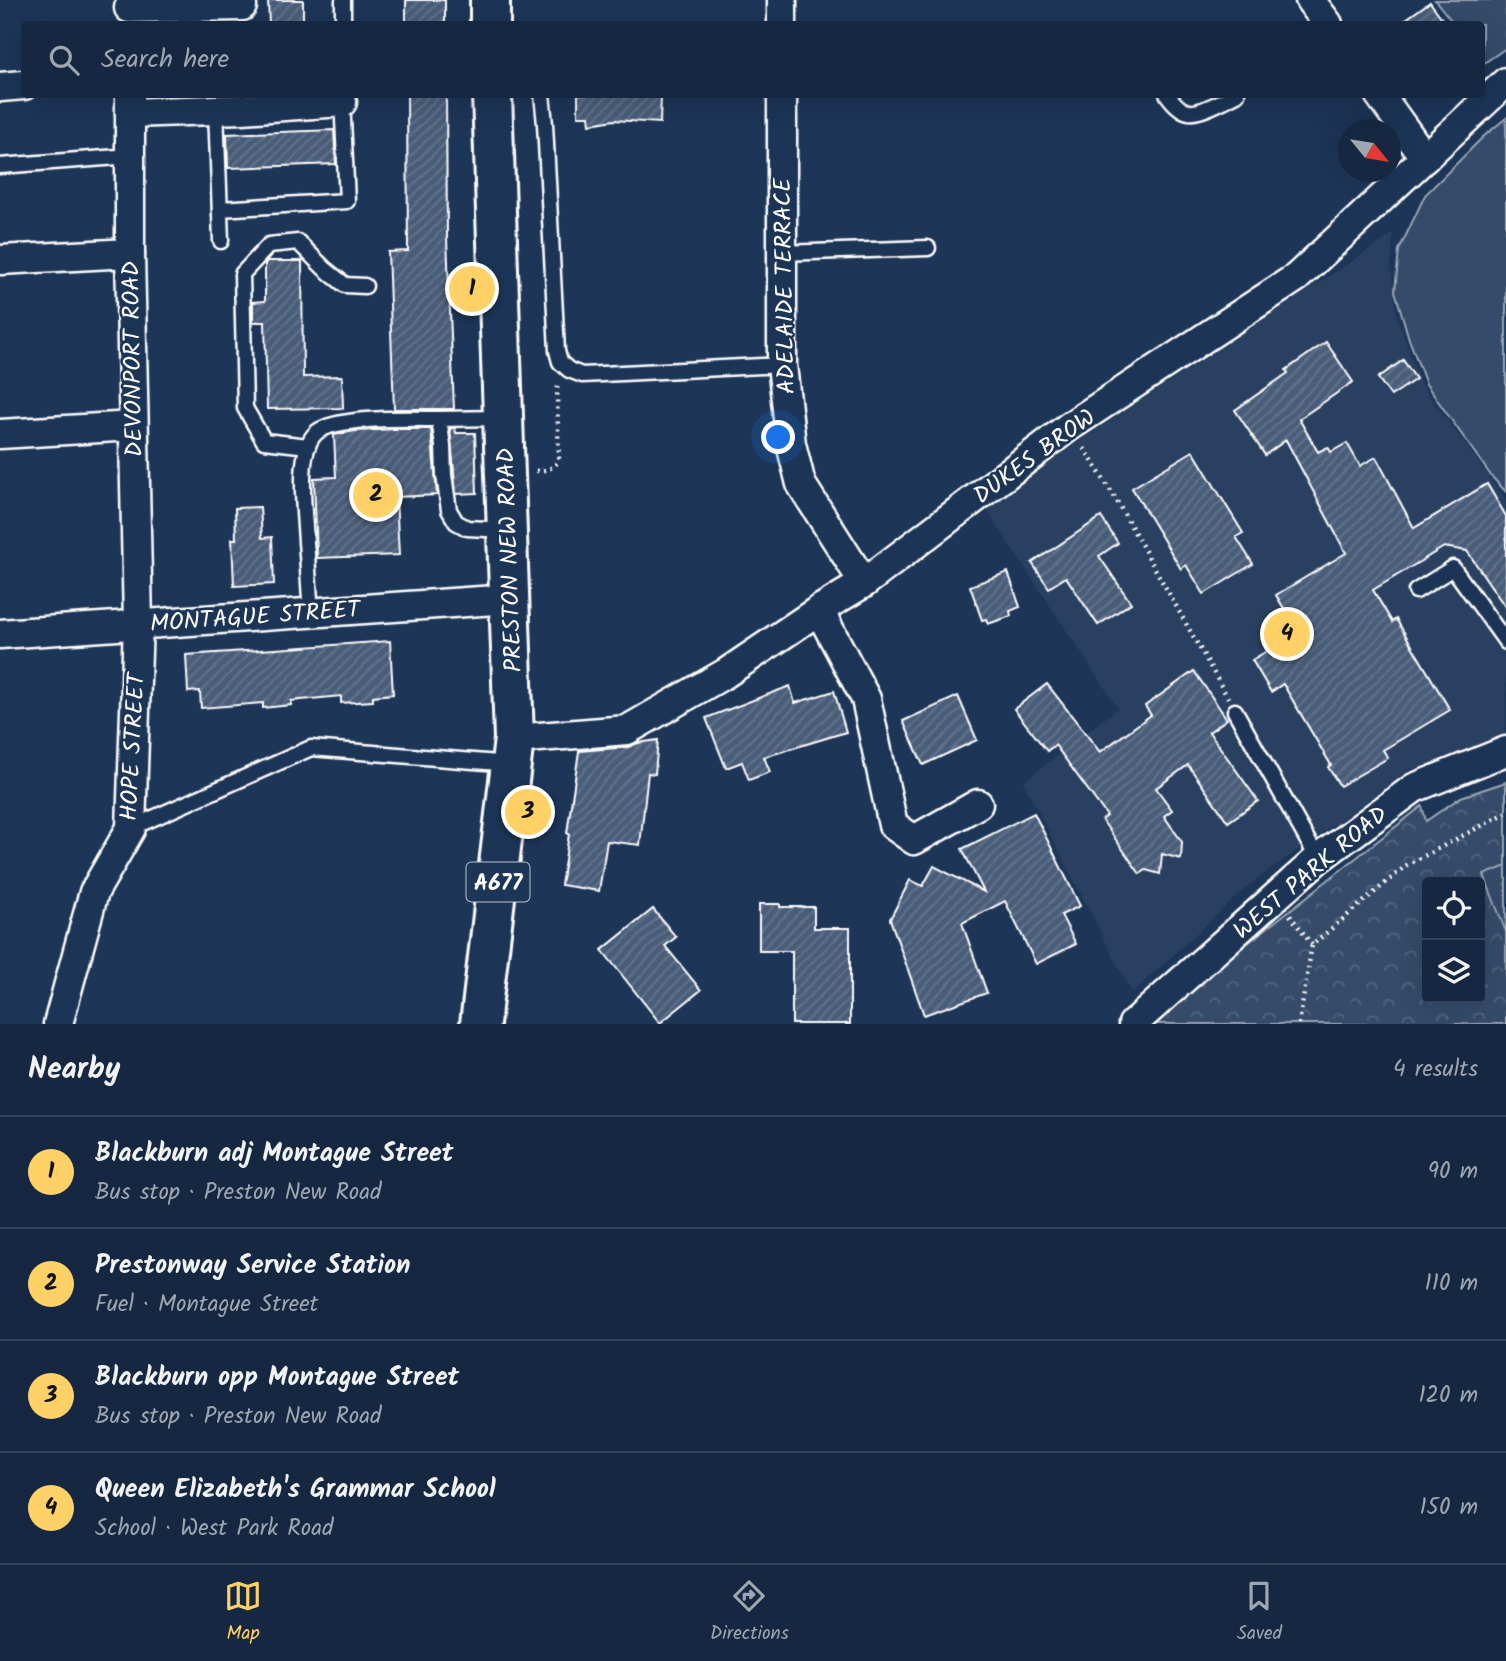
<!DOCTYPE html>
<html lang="en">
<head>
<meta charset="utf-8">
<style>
  body { margin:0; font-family:Kalam,sans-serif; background:#1f3048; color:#f1f3f6 }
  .controls { position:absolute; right:21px; bottom:21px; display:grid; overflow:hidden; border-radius:7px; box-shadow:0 7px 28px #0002 }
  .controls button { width:63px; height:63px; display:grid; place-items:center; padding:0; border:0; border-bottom:2px solid #35445a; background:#162841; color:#f1f3f6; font:35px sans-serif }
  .compass { position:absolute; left:1338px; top:119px; width:63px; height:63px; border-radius:50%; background:#162841; box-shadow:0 7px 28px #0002; rotate:120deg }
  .you { position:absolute; left:779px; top:438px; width:24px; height:24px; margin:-18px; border:5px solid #fff; border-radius:50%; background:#1a73e8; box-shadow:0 0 0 10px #1a73e833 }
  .badge { display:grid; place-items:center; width:46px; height:46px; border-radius:50%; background:#ffd166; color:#111; font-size:23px; font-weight:700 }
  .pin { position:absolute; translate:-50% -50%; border:4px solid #fff; box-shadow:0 2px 7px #0006 }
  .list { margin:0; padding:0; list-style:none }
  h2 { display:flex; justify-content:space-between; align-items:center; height:91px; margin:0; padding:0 28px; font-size:30px }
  h2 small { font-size:23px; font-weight:400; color:#9ea6b1 }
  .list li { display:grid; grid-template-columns:46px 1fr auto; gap:21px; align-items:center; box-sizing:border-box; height:112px; padding:0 28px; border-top:2px solid #35445a }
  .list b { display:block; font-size:26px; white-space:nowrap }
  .list p { margin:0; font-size:23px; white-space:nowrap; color:#9ea6b1 }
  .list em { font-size:23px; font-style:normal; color:#9ea6b1 }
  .icon { flex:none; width:38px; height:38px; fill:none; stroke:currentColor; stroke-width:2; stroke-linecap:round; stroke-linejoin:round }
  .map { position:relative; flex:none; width:1506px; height:1024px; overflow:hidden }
  .search { position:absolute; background:#162841; box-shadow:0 7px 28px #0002; left:21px; right:21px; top:21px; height:77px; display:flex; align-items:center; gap:18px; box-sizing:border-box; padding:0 24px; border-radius:7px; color:#9ea6b1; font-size:26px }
  .sheet { height:539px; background:#162841 }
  nav { display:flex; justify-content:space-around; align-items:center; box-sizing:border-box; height:98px; border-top:2px solid #35445a; background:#162841; font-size:19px; color:#9ea6b1 }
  nav a { display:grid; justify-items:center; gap:4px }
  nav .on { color:#ffd166 }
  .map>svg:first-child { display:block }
  .built { fill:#2a4161 }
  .forest { fill:url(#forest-crowns); stroke:#9aa5b4; stroke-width:2; fill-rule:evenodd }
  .garden { fill:#364b69; stroke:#9aa5b4; stroke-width:2 }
  .building { fill:url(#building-hatch); stroke:#fff; stroke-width:2 }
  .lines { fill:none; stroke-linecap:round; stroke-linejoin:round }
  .service-casing { stroke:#fff; stroke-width:19 }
  .minor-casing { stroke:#fff; stroke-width:33 }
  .trunk-casing { stroke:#fff; stroke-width:44 }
  .path { stroke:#fff; stroke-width:4.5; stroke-dasharray:2 5; stroke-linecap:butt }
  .service { stroke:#1d3557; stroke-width:14 }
  .minor { stroke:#1d3557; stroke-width:28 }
  .trunk { stroke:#1d3557; stroke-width:38 }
  .labels { text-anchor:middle; stroke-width:5; stroke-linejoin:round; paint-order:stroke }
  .shield { fill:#1d3557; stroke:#bbc2cd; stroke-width:2 }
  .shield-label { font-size:23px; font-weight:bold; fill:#fff }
  .street-label { font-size:24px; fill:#fff; stroke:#1d3557 }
</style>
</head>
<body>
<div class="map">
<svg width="1506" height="1024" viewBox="0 0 1506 1024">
  <defs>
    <pattern id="forest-crowns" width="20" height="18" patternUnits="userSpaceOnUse" patternTransform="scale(1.75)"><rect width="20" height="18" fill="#364b69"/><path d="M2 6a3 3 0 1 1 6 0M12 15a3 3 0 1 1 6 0" fill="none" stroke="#546680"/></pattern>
    <pattern id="building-hatch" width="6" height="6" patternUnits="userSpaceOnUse" patternTransform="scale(1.75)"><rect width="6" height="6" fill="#4a5d79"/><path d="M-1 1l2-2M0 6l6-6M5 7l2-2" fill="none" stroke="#65758d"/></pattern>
  </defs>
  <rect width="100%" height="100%" fill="#1d3557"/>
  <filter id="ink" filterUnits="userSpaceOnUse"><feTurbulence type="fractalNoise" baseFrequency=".0143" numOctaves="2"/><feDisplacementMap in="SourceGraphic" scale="14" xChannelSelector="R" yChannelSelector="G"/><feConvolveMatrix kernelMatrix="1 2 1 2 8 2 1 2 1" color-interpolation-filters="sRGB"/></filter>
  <g filter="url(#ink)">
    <path class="built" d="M1393,234L1391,268L1397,317L1420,383L1506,500V736L1410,770L1249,885L1132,993L1023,782L1118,708L983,505Z"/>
    <path class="forest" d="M1506,782V1024H1145L1422,806L1426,821L1461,797ZM1427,882H1480V998H1427Z"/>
    <g class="garden">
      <path d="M1435,0H1506V48L1484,63L1482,60V24H1454Z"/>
      <path d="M1506,118V492L1492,477L1426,384L1409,339L1395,291L1399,250L1425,195L1483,137Z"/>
      <path d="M1506,866V932L1484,875Z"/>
    </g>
    <g class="building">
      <path d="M268,0H303V24H269Z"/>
      <rect x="406" y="0" width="39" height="24"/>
      <path d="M1430,2L1446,24H1399Z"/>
      <path d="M407,94H446L447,238L454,409H394L388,252L408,251Z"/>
      <path d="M578,94L661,96L660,123L614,120L590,124L589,116H578Z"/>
      <path d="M334,130L336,164L228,168L227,134Z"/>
      <path d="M267,261H302L303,377L342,376L343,408L267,409L265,322H253V302L265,301V264Z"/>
      <path d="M1326,342L1353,382L1299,419L1318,452L1328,447L1331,452L1347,443L1360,466L1376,457L1414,528L1487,484L1506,516V608L1467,551L1444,547L1373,590L1392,622L1396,619L1450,710L1383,750L1388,758L1340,786L1328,767L1331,765L1283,684L1271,692L1252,660L1298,632L1276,595L1346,553L1286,440L1265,455L1235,410L1288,373L1286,370Z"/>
      <path d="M1403,360L1416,379L1391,396L1378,378Z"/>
      <path d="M450,428H455L456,433H475L477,493L456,494Z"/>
      <path d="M395,429H431L437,495L396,497L399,555L317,558L314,478L336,477L334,435L355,431Z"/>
      <path d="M1193,451L1243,533L1236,537L1253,564L1204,594L1186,565L1181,569L1132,488Z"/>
      <path d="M260,507L262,538L272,537L274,584L234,586L232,539H236L235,508Z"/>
      <path d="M1101,517L1118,543L1099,556L1131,603L1098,625L1066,577L1049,588L1032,563Z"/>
      <path d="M1008,572L1020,607L1010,611L1011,616L988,624L986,619L982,620L970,586Z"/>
      <path d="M390,641L393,694L373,696V701L341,703V696L291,701V705L263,708V703L201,708L200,691L188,692L186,655Z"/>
      <path d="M1194,671L1227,719L1209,732L1258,801L1228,822L1188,765L1156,788L1172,810L1164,816L1182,842L1181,859L1162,854L1160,874L1146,870L1140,874L1102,820L1107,816L1055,745L1047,751L1014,709L1047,684L1100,752L1151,715L1145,706Z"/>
      <path d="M790,686L795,703L834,691L846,732L764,757L770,772L749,780L742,762L726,768L706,718Z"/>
      <path d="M958,696L977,740L923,765L903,721Z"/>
      <path d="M658,740L655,774L648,773L640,845L607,841L599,891L561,885L569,834L567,833L579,751L628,747L638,743Z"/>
      <path d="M1034,813L1080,906L1061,915L1076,944L1036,964L1005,901L962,923L987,993L924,1015L890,919L910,880L923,886L934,866L984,892L962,849Z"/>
      <path d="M759,904H780V907H814V928H850V1024H792V951H759Z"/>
      <path d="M653,909L676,937L665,946L701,990L660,1023L602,950Z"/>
    </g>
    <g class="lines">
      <defs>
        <g id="service">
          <path d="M343,24V0"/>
          <path d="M542,94L545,124L557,351L560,362L569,370L582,375L782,365"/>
          <path d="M1167,94C1172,101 1180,111 1189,112C1200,114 1226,99 1237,94"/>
          <path d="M216,110L221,241"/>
          <path d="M0,166L131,156"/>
          <path d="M220,209L347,201L342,99"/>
          <path d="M782,253L928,248"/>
          <path d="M500,418L439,419L443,446L444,475L449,510L456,522L467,528L506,530"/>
          <path d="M308,446L264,441L245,408L242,274L269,245L298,242L325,269L345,285L365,286"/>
          <path d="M1416,591L1453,568L1506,642"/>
          <path d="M311,612C309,589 308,565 306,542C305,516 295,450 317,432C338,416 412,419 439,419"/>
          <path d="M1235,711L1318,859"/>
          <path d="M131,828L311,748L511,764"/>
        </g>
        <g id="minor">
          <path d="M782,0V24"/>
          <path d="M1310,0L1328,24"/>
          <path d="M129,8L242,6"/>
          <path d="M0,87L24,85"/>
          <path d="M782,94V365L791,444L801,484L864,583"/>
          <path d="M1379,94L1425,158"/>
          <path d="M130,113L242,109L342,102"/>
          <path d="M0,260L130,253"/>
          <path d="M0,434L133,426"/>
          <path d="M819,610L866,699L893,825L914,840L978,804"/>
          <path d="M0,634L510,599"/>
          <path d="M514,739L627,730L726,673L819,610L864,583L1070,426L1297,277L1506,82"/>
          <path d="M58,1024L94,892L131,828L138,623L130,253V94"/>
          <path d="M1133,1024L1318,859L1414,788L1506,751"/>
        </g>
        <g id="trunk">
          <path d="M490,0V24"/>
          <path d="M480,1024L514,739L492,94"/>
        </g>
      </defs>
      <use href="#service" class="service-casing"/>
      <use href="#minor" class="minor-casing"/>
      <use href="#trunk" class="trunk-casing"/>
      <g class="path">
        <path d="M1084,448L1114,496L1228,698"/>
        <path d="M536,471C547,470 554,469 559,459L557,397L558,384"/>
        <path d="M1290,915L1312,945"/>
        <path d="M1299,1024L1312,945L1407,865L1506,813"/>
      </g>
      <use href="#service" class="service"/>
      <use href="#minor" class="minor"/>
      <use href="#trunk" class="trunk"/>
    </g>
  </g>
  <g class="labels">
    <rect class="shield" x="466.5" y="862.5" width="63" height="39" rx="5"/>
    <g class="shield-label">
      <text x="498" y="890">A677</text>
    </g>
    <g class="street-label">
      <text transform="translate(784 286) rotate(-91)" y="8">ADELAIDE TERRACE</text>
      <text transform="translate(132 359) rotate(-91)" y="8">DEVONPORT ROAD</text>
      <text transform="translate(1034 456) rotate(-36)" y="8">DUKES BROW</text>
      <text transform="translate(509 560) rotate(-92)" y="8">PRESTON NEW ROAD</text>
      <text transform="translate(255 616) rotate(-4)" y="8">MONTAGUE STREET</text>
      <text transform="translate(132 747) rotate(-87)" y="8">HOPE STREET</text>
      <text transform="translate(1310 872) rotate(-40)" y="8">WEST PARK ROAD</text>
    </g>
  </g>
</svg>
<div class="controls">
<button><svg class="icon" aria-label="locate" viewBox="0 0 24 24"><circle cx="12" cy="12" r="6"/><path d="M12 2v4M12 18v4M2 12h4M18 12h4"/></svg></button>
<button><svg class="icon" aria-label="layers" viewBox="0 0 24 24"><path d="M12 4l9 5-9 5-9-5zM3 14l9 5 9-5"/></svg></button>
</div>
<svg class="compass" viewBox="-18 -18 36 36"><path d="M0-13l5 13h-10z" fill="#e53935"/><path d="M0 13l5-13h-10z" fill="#9ea6b1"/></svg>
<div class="you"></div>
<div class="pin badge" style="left:472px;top:289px">1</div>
<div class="pin badge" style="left:376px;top:495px">2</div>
<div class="pin badge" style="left:528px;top:812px">3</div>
<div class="pin badge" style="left:1287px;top:634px">4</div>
<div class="search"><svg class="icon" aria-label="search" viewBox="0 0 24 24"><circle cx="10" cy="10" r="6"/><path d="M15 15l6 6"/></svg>Search here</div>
</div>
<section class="sheet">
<h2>Nearby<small>4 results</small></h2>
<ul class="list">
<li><span class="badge">1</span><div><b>Blackburn adj Montague Street</b><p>Bus stop · Preston New Road</p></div><em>90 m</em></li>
<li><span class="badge">2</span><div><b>Prestonway Service Station</b><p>Fuel · Montague Street</p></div><em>110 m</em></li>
<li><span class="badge">3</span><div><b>Blackburn opp Montague Street</b><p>Bus stop · Preston New Road</p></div><em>120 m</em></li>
<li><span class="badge">4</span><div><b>Queen Elizabeth's Grammar School</b><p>School · West Park Road</p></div><em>150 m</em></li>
</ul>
</section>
<nav>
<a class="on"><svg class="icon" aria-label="map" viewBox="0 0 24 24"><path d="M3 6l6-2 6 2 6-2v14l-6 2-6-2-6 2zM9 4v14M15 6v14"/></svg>Map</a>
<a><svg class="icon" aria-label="directions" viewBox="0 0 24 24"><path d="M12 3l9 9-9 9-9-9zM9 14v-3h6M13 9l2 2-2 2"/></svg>Directions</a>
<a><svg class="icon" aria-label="saved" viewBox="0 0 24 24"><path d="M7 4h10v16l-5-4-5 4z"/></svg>Saved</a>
</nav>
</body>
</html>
